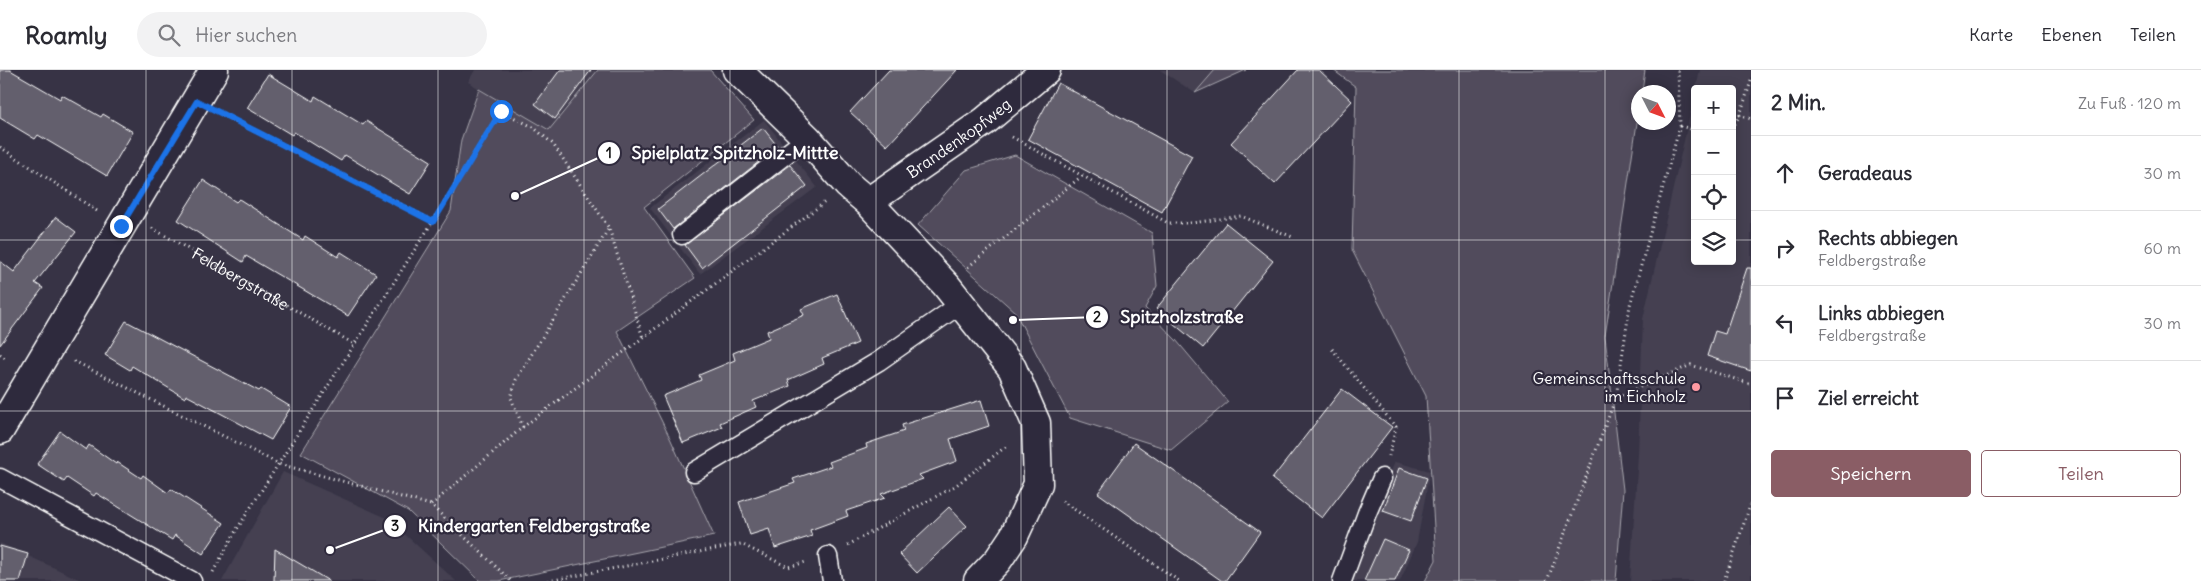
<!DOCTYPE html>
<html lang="de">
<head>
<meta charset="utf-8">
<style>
  body { margin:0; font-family:Delius,sans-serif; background:#f2f2f3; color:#2b2b33 }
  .controls { position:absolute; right:15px; top:15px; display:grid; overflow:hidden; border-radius:5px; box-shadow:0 2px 12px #0003 }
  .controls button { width:45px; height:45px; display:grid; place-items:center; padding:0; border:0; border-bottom:1px solid #e1e1e2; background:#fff; color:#2b2b33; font:25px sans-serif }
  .compass { position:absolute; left:1631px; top:15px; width:45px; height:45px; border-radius:50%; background:#fff; box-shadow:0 2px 12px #0003; rotate:132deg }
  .stop { position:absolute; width:15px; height:15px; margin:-11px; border:4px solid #1a73e8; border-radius:50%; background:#fff }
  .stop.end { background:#1a73e8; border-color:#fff; box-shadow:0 1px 5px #0008 }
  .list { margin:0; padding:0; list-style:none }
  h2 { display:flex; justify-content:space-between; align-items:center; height:65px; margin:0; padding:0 20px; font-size:21px }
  h2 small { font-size:16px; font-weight:400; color:#7c7c81 }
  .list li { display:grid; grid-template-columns:32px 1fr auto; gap:15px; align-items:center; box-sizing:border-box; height:75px; padding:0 20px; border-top:1px solid #e1e1e2 }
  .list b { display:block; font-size:19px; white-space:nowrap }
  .list p { margin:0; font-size:16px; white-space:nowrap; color:#7c7c81 }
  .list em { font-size:16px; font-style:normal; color:#7c7c81 }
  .actions { display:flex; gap:10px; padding:15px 20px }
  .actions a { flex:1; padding:11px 0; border:1px solid #8a5d65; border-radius:5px; text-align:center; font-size:18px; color:#8a5d65 }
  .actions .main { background:#8a5d65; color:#fff }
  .icon { flex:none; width:28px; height:28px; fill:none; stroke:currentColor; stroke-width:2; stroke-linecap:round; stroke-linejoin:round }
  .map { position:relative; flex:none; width:1751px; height:511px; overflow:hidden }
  header { display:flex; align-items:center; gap:30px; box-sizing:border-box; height:70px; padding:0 25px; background:#fff; border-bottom:1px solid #e1e1e2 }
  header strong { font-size:24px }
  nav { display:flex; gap:28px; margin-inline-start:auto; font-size:18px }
  .search { width:350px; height:45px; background:#f2f2f3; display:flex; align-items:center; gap:12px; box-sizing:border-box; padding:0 18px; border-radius:28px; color:#7c7c81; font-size:19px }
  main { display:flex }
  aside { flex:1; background:#fff }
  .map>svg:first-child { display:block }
  .built { fill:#444051 }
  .green { fill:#514c5c; stroke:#a8a6ae }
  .building { fill:#635f6d; stroke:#fff }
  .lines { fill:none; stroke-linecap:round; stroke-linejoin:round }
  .lane-casing { stroke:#fff; stroke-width:21 }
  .street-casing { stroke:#fff; stroke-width:31 }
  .path { stroke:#fff; stroke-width:3; stroke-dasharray:1 4; stroke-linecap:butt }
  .lane { stroke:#2f2a3d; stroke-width:18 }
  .street { stroke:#2f2a3d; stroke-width:28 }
  .route { stroke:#1a73e8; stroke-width:6 }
  .grid { fill:none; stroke:#fff; stroke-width:1; stroke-opacity:0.55 }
  .poi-dot { fill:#ff9aa2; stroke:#2f2a3d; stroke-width:2 }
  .labels { text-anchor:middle; stroke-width:4.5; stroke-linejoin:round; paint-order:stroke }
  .street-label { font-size:16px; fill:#fff; stroke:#2f2a3d }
  .poi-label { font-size:16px; fill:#fff; stroke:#2f2a3d; text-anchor:end }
  .leader { fill:none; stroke:#fff; stroke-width:2 }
  .callout-dot { fill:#fff; stroke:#2f2a3d; stroke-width:2 }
  .mark-label { font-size:15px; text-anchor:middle; font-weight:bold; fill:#111 }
  .callout-label { font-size:18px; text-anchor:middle; font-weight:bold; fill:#fff; stroke:#2f2a3d; stroke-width:4.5; stroke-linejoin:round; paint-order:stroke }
</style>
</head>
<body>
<header>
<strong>Roamly</strong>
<div class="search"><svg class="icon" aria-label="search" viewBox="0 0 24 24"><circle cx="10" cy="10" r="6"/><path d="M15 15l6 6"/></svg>Hier suchen</div>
<nav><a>Karte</a><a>Ebenen</a><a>Teilen</a></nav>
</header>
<main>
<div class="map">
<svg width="1751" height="511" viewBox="0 0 1751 511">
  <rect width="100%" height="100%" fill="#373345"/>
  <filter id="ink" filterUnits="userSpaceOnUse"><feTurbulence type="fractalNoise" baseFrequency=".02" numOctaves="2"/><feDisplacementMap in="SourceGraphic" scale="10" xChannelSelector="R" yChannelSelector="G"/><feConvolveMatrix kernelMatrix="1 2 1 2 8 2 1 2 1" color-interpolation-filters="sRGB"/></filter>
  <g filter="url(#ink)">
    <g class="built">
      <path d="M475,0H598L549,61L468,12Z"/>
      <path d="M1160,0H1215L1195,23Z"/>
      <path d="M1700,0H1751V511H1630L1638,384L1643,249L1695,23V191H1732V19H1696Z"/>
      <path d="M764,50L817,117L700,204L650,138Z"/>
      <path d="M1395,392L1430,401L1417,472L1400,511H1343Z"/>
      <path d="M283,402L387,448L456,511H222Z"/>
      <path d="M0,473L83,511H0Z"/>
    </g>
    <g class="green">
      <path d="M598,0H710L754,50L644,137L695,208L617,261L671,370L714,466L499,511H480L408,441L301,383L451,141L461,70L479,19L549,60Z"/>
      <path d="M1215,0H1246L1195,23Z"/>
      <path d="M1333,0H1645L1642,22H1638V46L1605,266L1623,420L1616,511H1425L1436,490L1426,326L1352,180L1356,17Z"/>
      <path d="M1015,85L1152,163L1157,216L1145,238L1176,270L1228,332L1171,380L1070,348L1015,242L918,155L966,100Z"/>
    </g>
    <g class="building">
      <path d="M0,0H10L60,29L62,25L101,47L103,44L133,62L107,106L38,65L35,69L0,48Z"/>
      <path d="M560,0H591L555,49L535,34Z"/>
      <path d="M889,0H957L887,76L850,42Z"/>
      <path d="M1298,0H1319L1352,31L1275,114L1231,73Z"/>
      <path d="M268,4L313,31L315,26L363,55L366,51L431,91L410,124L345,85L341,91L294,62L292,65L247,38Z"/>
      <path d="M1058,13L1192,86L1162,142L1028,69Z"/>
      <path d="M763,58L778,77L673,159L658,139Z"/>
      <path d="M790,95L807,116L702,198L685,175Z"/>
      <path d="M203,110L236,132L239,129L303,170L305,166L338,187L341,182L376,204L348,246L246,186L243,192L178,150Z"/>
      <path d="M56,147L76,162L35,213L43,218L0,275V191L14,202Z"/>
      <path d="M1226,153L1273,191L1203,278L1156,239Z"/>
      <path d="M1747,198H1751V301L1707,286L1715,261L1725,264Z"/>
      <path d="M837,224L858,273L822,288L824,294L788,310L790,316L753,331L756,337L720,353L722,357L683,373L663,326L701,310L699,305L735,290L733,283L769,268L767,261L804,245L801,239Z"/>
      <path d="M126,251L259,321L261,319L291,337L271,370L186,325L185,328L132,296L130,300L105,285Z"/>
      <path d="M1342,319L1392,357L1322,448L1272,409Z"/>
      <path d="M981,330L989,356L950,369L957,391L919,405L923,409L881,424L885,428L846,441L848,446L810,460L812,466L775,478L769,459L750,465L739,432L795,413L793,409L831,396L829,392L867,378L866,374L904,361L902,355Z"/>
      <path d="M60,361L86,380L89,375L116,394L117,392L141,408L143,405L168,423L171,419L224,453L203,484L175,465L172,470L96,423L94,426L67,408L64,412L37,394Z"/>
      <path d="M1134,373L1260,462L1225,511H1222L1098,423Z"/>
      <path d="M1399,398L1427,408L1411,451L1383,441Z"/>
      <path d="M949,437L967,456L917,503L899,484Z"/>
      <path d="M1383,469L1409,480L1395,511H1364Z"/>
      <path d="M0,476L28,484L20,511H0Z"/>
      <path d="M275,479L329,511H274Z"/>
    </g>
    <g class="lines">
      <defs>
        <g id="lane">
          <path d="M682,165L807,68"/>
          <path d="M694,402L879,291L962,233"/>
          <path d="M0,408L192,511"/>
          <path d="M828,486L832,511"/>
          <path d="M1342,511L1367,443L1382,408"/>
        </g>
        <g id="street">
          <path d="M737,0L807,68L848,115L868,132L946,215L1012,298L1036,353L1038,414L1014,466L998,490L978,511"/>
          <path id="s2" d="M868,132L985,51L1046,0"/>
          <path d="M0,360L214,0"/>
        </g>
      </defs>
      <use href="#lane" class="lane-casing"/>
      <use href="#street" class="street-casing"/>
      <g class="path">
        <path d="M1751,11L1740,45L1751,49"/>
        <path d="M501,41L533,57L553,74L609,158L643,268"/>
        <path d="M222,44L433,151"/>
        <path d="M1680,56L1695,60"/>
        <path d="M1732,58L1740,45"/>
        <path d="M1012,67L1168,153H1192L1241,146L1295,168"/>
        <path d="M0,77L97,141"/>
        <path id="s1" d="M152,158L354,274"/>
        <path d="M968,197L1082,106"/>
        <path d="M1332,279L1396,357L1389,386"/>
        <path d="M0,284L8,290"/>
        <path d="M74,291L279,394L431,435L511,511"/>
        <path d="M1617,327L1691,295L1751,314"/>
        <path d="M523,357L511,328L516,310L609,158"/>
        <path d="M1062,431L1179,511"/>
        <path d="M431,435L523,357L825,132"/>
        <path d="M848,475L955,416L1008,375"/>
        <path d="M213,502L237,459L433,151L507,31"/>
        <path d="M548,511L741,474L788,497L806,492"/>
        <path d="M1547,511L1616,327L1630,235L1680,56L1678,0"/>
        <path d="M1724,511L1751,433"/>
      </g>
      <use href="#lane" class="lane"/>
      <use href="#street" class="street"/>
    </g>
  </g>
  <g class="lines" filter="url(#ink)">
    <path class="route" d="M121,156L197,31L433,152L501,41"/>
  </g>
  <path class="grid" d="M146,0V511M292,0V511M438,0V511M584,0V511M730,0V511M876,0V511M1021,0V511M1167,0V511M1313,0V511M1459,0V511M1605,0V511M0,170H1695M1732,170H1751M0,341H1751"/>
  <circle class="poi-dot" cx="1696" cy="317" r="5"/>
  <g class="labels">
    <g class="street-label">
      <text dy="6" stroke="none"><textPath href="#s2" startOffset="111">Brandenkopfweg</textPath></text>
      <text dy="6" stroke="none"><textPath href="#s1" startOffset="102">Feldbergstraße</textPath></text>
    </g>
    <g class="poi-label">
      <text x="1686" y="314">Gemeinschaftsschule<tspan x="1686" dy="18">im Eichholz</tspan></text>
    </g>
  </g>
  <path class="leader" d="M515 126L609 83M1013 250L1097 247M330 480L395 456"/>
  <g class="callout-dot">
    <circle cx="515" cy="126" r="5"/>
    <circle cx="1013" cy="250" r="5"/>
    <circle cx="330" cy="480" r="5"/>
    <circle cx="609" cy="83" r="12"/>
    <circle cx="1097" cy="247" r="12"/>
    <circle cx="395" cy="456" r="12"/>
  </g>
  <g class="mark-label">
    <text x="609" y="88">1</text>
    <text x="1097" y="252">2</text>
    <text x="395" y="461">3</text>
  </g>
  <g class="callout-label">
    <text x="735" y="89">Spielplatz Spitzholz-Mittte</text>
    <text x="1182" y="253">Spitzholzstraße</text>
    <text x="534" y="462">Kindergarten Feldbergstraße</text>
  </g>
</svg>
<div class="controls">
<button>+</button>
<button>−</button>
<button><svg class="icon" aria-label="locate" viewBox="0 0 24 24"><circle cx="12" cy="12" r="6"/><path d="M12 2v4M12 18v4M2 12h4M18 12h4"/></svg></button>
<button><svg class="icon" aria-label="layers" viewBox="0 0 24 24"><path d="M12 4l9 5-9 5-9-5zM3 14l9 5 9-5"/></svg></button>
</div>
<svg class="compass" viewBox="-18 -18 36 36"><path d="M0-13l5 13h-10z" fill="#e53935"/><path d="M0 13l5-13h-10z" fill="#7c7c81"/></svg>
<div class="stop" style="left:501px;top:41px"></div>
<div class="stop end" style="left:121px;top:156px"></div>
</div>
<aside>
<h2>2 Min.<small>Zu Fuß · 120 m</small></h2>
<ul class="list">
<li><svg class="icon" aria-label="ahead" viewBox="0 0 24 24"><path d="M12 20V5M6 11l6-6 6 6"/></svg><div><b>Geradeaus</b></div><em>30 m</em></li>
<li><svg class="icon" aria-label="right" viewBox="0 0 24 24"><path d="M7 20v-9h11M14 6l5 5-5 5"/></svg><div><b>Rechts abbiegen</b><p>Feldbergstraße</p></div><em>60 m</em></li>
<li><svg class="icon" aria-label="left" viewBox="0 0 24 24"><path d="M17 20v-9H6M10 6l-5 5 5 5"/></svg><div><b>Links abbiegen</b><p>Feldbergstraße</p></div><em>30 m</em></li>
<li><svg class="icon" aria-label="arrive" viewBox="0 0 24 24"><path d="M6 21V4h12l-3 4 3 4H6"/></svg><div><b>Ziel erreicht</b></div></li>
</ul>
<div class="actions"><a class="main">Speichern</a><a>Teilen</a></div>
</aside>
</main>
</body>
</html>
